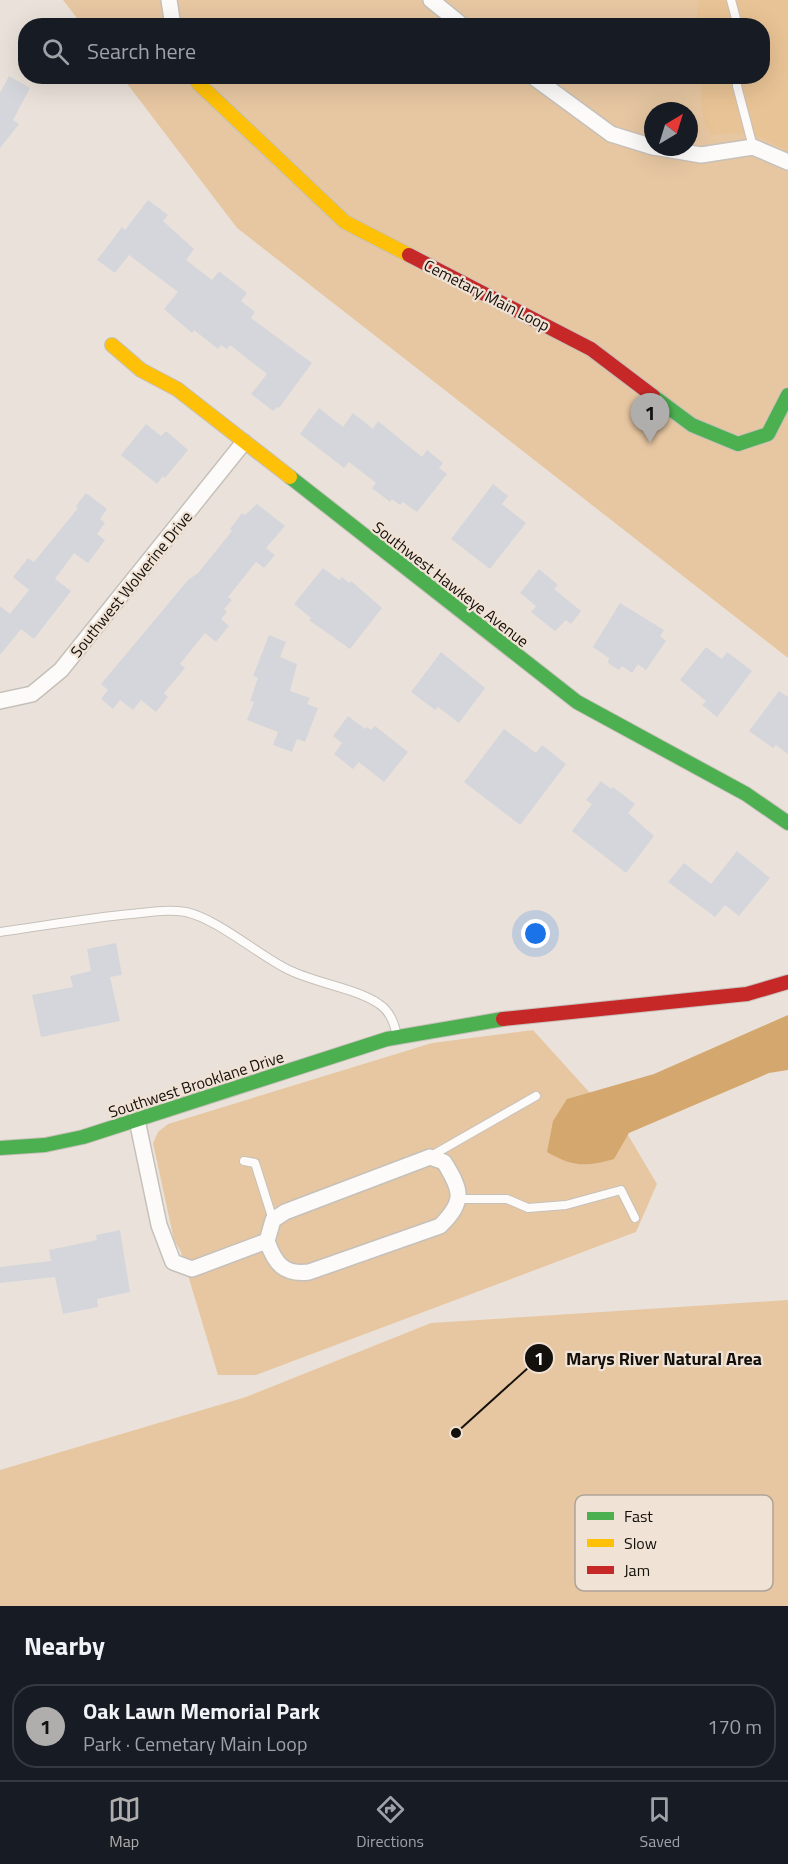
<!DOCTYPE html>
<html lang="en">
<head>
<meta charset="utf-8">
<style>
  body { margin:0; font-family:"Titillium Web",sans-serif; background:#20242c; color:#f1f3f6 }
  .compass { position:absolute; left:644px; top:102px; width:54px; height:54px; border-radius:50%; background:#171b24; box-shadow:0 6px 24px #0002; rotate:38deg }
  .you { position:absolute; left:536px; top:934px; width:21px; height:21px; margin:-15px; border:4px solid #fff; border-radius:50%; background:#1a73e8; box-shadow:0 0 0 9px #1a73e833 }
  .badge { display:grid; place-items:center; width:39px; height:39px; border-radius:50%; background:#afaead; color:#111; font-size:20px; font-weight:700 }
  .pin { position:absolute; translate:-50% -50px; filter:drop-shadow(0 2px 3px #0008) }
  .pin::after { content:''; position:absolute; top:32px; width:21px; height:18px; background:inherit; clip-path:polygon(0 0,100% 0,50% 100%) }
  .list { margin:0; padding:0; list-style:none }
  h2 { display:flex; justify-content:space-between; align-items:center; height:78px; margin:0; padding:0 24px; font-size:26px }
  h2 small { font-size:20px; font-weight:400; color:#9ea1a6 }
  .list li { display:grid; grid-template-columns:39px 1fr auto; gap:18px; align-items:center; box-sizing:border-box; height:84px; margin:0 12px 12px; padding:0 12px; border:2px solid #363941; border-radius:24px }
  .list b { display:block; font-size:22px; white-space:nowrap }
  .list p { margin:0; font-size:20px; white-space:nowrap; color:#9ea1a6 }
  .list em { font-size:20px; font-style:normal; color:#9ea1a6 }
  .icon { flex:none; width:33px; height:33px; fill:none; stroke:currentColor; stroke-width:2; stroke-linecap:round; stroke-linejoin:round }
  .map { position:relative; flex:none; width:788px; height:1606px; overflow:hidden }
  .search { position:absolute; background:#171b24; box-shadow:0 6px 24px #0002; left:18px; right:18px; top:18px; height:66px; display:flex; align-items:center; gap:15px; box-sizing:border-box; padding:0 21px; border-radius:24px; color:#9ea1a6; font-size:22px }
  .sheet { height:174px; background:#171b24 }
  nav { display:flex; justify-content:space-around; align-items:center; box-sizing:border-box; height:84px; border-top:2px solid #363941; background:#171b24; font-size:16px; color:#9ea1a6 }
  nav a { display:grid; justify-items:center; gap:3px }
  nav .on { color:#afaead }
  .map>svg:first-child { display:block }
  .green { fill:#e7c7a2; fill-rule:evenodd }
  .forest { fill:#e8c395 }
  .water { fill:#d4a76e }
  .building { fill:#d4d6db }
  .lines { fill:none; stroke-linecap:round; stroke-linejoin:round }
  .lane-casing { stroke:#c6c0ba; stroke-width:10 }
  .street-casing { stroke:#c6c0ba; stroke-width:18 }
  .fast-casing { stroke:#c6c0ba; stroke-width:16 }
  .slow-casing { stroke:#c6c0ba; stroke-width:16 }
  .jam-casing { stroke:#c6c0ba; stroke-width:16 }
  .lane { stroke:#fcfbf9; stroke-width:8 }
  .street { stroke:#fcfbf9; stroke-width:15 }
  .fast { stroke:#4caf50; stroke-width:14 }
  .slow { stroke:#ffc107; stroke-width:14 }
  .jam { stroke:#c62828; stroke-width:14 }
  .labels { text-anchor:middle; stroke-width:4.5; stroke-linejoin:round; paint-order:stroke }
  .street-label { font-size:16px; fill:#14100b; stroke:#f0e2d4 }
  .key { fill:#f0e2d4; stroke:#aea398; stroke-width:1.5 }
  .key-label { font-size:16px; fill:#14100b }
  .leader { fill:none; stroke:#14100b; stroke-width:2 }
  .callout-dot { fill:#14100b; stroke:#f0e2d4; stroke-width:2 }
  .mark-label { font-size:18px; text-anchor:middle; font-weight:bold; fill:#fff }
  .callout-label { font-size:18px; text-anchor:middle; font-weight:bold; fill:#14100b; stroke:#f0e2d4; stroke-width:4.5; stroke-linejoin:round; paint-order:stroke }
</style>
</head>
<body>
<div class="map">
<svg width="788" height="1606" viewBox="0 0 788 1606">
  <rect width="100%" height="100%" fill="#eae2da"/>
  <g class="green">
    <path d="M63,0H788V658L237,228L122,77L762,76V26H83ZM653,111H689V147H653Z"/>
    <path d="M533,1030L628,1135L657,1184L636,1232L256,1375H218L181,1252L174,1240L153,1143L158,1132L168,1124L432,1043Z"/>
    <path d="M788,1300V1606H0V1470L246,1397L431,1323Z"/>
  </g>
  <path class="forest" d="M698,0H788V152C754,133 751,131 711,135C699,118 701,97 701,77L762,76V26H697Z"/>
  <path class="water" d="M788,1015V1070L769,1073L629,1133L614,1159C585,1167 573,1167 547,1152L553,1121L567,1099L654,1074Z"/>
  <g class="building">
    <path d="M9,76L30,88L13,120L19,124L0,148V93Z"/>
    <path d="M148,200L168,215L163,221L194,249L186,260L212,280L219,271L247,293L241,301L255,312L251,318L312,363L279,408L277,407L273,411L251,394L267,374L230,345L227,349L221,345L218,349L194,330L192,333L164,309L178,292L129,255L115,273L97,260L122,227L125,230Z"/>
    <path d="M319,408L343,427L353,413L373,429L378,421L422,457L427,450L443,463L439,468L447,474L417,512L403,502L400,505L392,499L390,502L372,488L376,483L349,462L344,468L300,434Z"/>
    <path d="M146,424L161,436L166,431L188,450L165,478L163,476L157,484L121,455Z"/>
    <path d="M493,484L508,496L502,504L526,523L490,569L451,539Z"/>
    <path d="M86,493L107,509L100,519L105,523L97,534L105,540L88,563L74,553L55,579L71,591L34,639L21,629L0,655V606L10,614L29,590L13,577L28,558L34,562L78,508L76,506Z"/>
    <path d="M257,504L285,526L266,548L275,555L264,568L256,562L228,597L232,600L224,609L227,612L221,619L229,626L216,642L205,633L180,664L185,668L164,693L168,697L156,712L141,700L133,710L120,700L113,709L101,699L108,690L101,684L188,580L198,573L232,531L230,529L242,513L245,515Z"/>
    <path d="M323,568L339,580L342,577L349,583L351,581L382,608L350,649L309,620L311,618L294,604Z"/>
    <path d="M539,569L558,585L554,589L581,611L571,624L566,620L555,631L531,612L536,606L520,593Z"/>
    <path d="M620,603L664,630L660,636L666,641L646,670L638,664L632,673L622,666L619,670L608,663L609,658L593,647Z"/>
    <path d="M269,635L286,642L280,657L297,664L290,691L310,698L307,704L318,708L305,742L297,739L292,752L273,745L278,732L247,720L254,702L250,701L258,678L253,676Z"/>
    <path d="M706,647L722,659L727,652L752,671L717,717L702,705L706,701L680,680Z"/>
    <path d="M441,652L485,688L459,723L438,707L435,710L411,692Z"/>
    <path d="M779,691L788,697V754L776,745L773,748L749,731Z"/>
    <path d="M348,716L365,729L367,727L371,730L375,726L408,752L384,782L359,762L353,769L334,754L342,743L333,736Z"/>
    <path d="M504,729L536,753L542,745L566,764L520,825L464,782Z"/>
    <path d="M601,781L611,789L613,787L635,804L628,813L654,836L626,873L572,831L592,804L586,800Z"/>
    <path d="M737,851L770,878L739,916L725,905L715,917L668,882L684,863L711,884Z"/>
    <path d="M116,943L122,975L110,977L120,1021L41,1037L32,995L73,987L70,976L91,971L87,949Z"/>
    <path d="M120,1230L130,1292L97,1299L98,1307L63,1314L55,1277L0,1283V1267L51,1261L49,1250L97,1240L96,1235Z"/>
  </g>
  <g class="lines">
    <defs>
      <g id="lane">
        <path d="M731,0L738,26"/>
        <path d="M737,76V86L753,147"/>
        <path d="M0,932C44,926 87,918 131,914C149,912 168,909 186,912C217,919 256,953 285,968C313,983 356,988 379,1004C390,1011 394,1023 397,1035"/>
        <path d="M431,1156L536,1096"/>
        <path d="M244,1161L255,1163L273,1220"/>
        <path d="M459,1199H507L528,1208L566,1205L621,1190L635,1218"/>
      </g>
      <g id="street">
        <path d="M169,0L173,26"/>
        <path d="M431,0L463,26"/>
        <path d="M532,76L611,134L653,147"/>
        <path d="M654,147L701,155L753,147L788,162"/>
        <path d="M0,701L32,694L61,670L244,442"/>
        <path d="M137,1120L159,1225L173,1262L192,1269L267,1241L273,1220L285,1212L430,1157L444,1162C462,1191 465,1201 440,1226L309,1272C284,1275 275,1264 267,1241"/>
      </g>
      <g id="fast">
        <path d="M653,396L692,425L738,444L768,434L788,395"/>
        <path d="M290,477L577,702L746,794L788,823"/>
        <path d="M0,1148L45,1145L83,1137L387,1039L503,1019"/>
      </g>
      <g id="slow">
        <path d="M195,76L199,84L345,222L409,255"/>
        <path d="M112,345L141,370L177,389L290,477"/>
      </g>
      <g id="jam">
        <path d="M409,255L591,349L653,396"/>
        <path d="M503,1019L747,994L788,982"/>
      </g>
    </defs>
    <use href="#lane" class="lane-casing"/>
    <use href="#street" class="street-casing"/>
    <use href="#fast" class="fast-casing"/>
    <use href="#slow" class="slow-casing"/>
    <use href="#jam" class="jam-casing"/>
    <use href="#lane" class="lane"/>
    <use href="#street" class="street"/>
    <use href="#fast" class="fast"/>
    <use href="#slow" class="slow"/>
    <use href="#jam" class="jam"/>
  </g>
  <g class="labels">
    <g class="street-label">
      <text transform="translate(487 295) rotate(27)" y="6">Cemetary Main Loop</text>
      <text transform="translate(131 584) rotate(-51)" y="6">Southwest Wolverine Drive</text>
      <text transform="translate(451 584) rotate(38)" y="6">Southwest Hawkeye Avenue</text>
      <text transform="translate(196 1084) rotate(-18)" y="6">Southwest Brooklane Drive</text>
    </g>
  </g>
  <rect x="575" y="1495" width="198" height="96" rx="9" class="key"/>
  <rect x="587" y="1512" width="27" height="8" fill="#4caf50"/>
  <rect x="587" y="1539" width="27" height="8" fill="#ffc107"/>
  <rect x="587" y="1566" width="27" height="8" fill="#c62828"/>
  <g class="key-label">
    <text x="624" y="1522">Fast</text>
    <text x="624" y="1549">Slow</text>
    <text x="624" y="1576">Jam</text>
  </g>
  <path class="leader" d="M456 1433L539 1358"/>
  <g class="callout-dot">
    <circle cx="456" cy="1433" r="6"/>
    <circle cx="539" cy="1358" r="15"/>
  </g>
  <g class="mark-label">
    <text x="539" y="1365">1</text>
  </g>
  <g class="callout-label">
    <text x="664" y="1365">Marys River Natural Area</text>
  </g>
</svg>
<svg class="compass" viewBox="-18 -18 36 36"><path d="M0-13l5 13h-10z" fill="#e53935"/><path d="M0 13l5-13h-10z" fill="#9ea1a6"/></svg>
<div class="you"></div>
<div class="pin badge" style="left:650px;top:443px">1</div>
<div class="search"><svg class="icon" aria-label="search" viewBox="0 0 24 24"><circle cx="10" cy="10" r="6"/><path d="M15 15l6 6"/></svg>Search here</div>
</div>
<section class="sheet">
<h2>Nearby<small></small></h2>
<ul class="list">
<li><span class="badge">1</span><div><b>Oak Lawn Memorial Park</b><p>Park · Cemetary Main Loop</p></div><em>170 m</em></li>
</ul>
</section>
<nav>
<a class="on"><svg class="icon" aria-label="map" viewBox="0 0 24 24"><path d="M3 6l6-2 6 2 6-2v14l-6 2-6-2-6 2zM9 4v14M15 6v14"/></svg>Map</a>
<a><svg class="icon" aria-label="directions" viewBox="0 0 24 24"><path d="M12 3l9 9-9 9-9-9zM9 14v-3h6M13 9l2 2-2 2"/></svg>Directions</a>
<a><svg class="icon" aria-label="saved" viewBox="0 0 24 24"><path d="M7 4h10v16l-5-4-5 4z"/></svg>Saved</a>
</nav>
</body>
</html>
